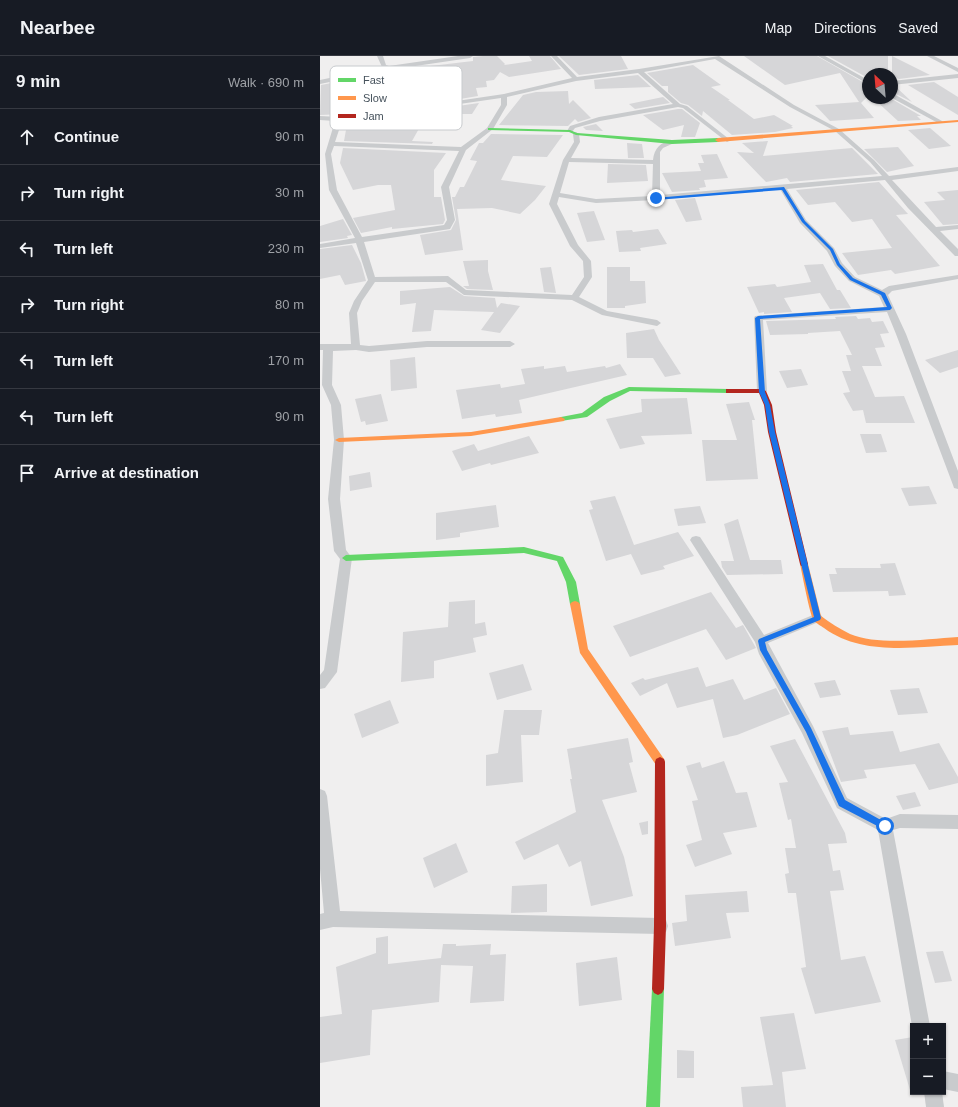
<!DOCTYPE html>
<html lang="en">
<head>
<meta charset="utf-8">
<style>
  body { margin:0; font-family:Helvetica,sans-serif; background:#20242c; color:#f1f3f6 }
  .controls { position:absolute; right:12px; bottom:12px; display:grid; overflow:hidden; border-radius:0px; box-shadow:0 1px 3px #0004 }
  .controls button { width:36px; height:36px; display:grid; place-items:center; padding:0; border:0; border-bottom:1px solid #363941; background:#171b24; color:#f1f3f6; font:20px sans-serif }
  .compass { position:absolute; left:542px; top:12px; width:36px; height:36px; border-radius:50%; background:#171b24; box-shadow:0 1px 3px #0004; rotate:334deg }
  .stop { position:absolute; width:12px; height:12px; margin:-9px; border:3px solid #1a73e8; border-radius:50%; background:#fff }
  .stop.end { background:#1a73e8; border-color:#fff; box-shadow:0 1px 4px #0008 }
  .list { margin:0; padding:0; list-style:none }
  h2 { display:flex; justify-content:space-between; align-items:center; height:52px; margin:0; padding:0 16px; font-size:17px }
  h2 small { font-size:13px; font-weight:400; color:#9ea1a6 }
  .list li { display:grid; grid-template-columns:26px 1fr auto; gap:12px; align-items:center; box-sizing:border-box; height:56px; padding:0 16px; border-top:1px solid #363941 }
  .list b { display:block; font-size:15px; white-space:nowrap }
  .list em { font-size:13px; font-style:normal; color:#9ea1a6 }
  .icon { flex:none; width:22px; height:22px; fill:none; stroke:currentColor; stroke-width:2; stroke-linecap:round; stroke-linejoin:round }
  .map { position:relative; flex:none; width:638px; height:1051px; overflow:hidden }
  header { display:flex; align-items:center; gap:24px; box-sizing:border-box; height:56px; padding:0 20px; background:#171b24; border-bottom:1px solid #363941 }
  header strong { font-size:19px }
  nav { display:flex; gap:22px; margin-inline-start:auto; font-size:14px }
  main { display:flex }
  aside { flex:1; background:#171b24 }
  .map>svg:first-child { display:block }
  .building { fill:#d6d6d8 }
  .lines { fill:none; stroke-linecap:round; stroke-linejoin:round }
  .street { fill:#c9cbcd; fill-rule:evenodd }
  .fast { fill:#63d668; fill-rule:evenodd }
  .slow { fill:#ff974d; fill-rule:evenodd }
  .jam { fill:#b3261e; fill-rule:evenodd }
  .route { fill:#1a73e8 }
  .key { fill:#fff; stroke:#c8cbce; stroke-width:1 }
  .key-label { font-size:11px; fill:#46525c }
</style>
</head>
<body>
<header>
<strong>Nearbee</strong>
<nav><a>Map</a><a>Directions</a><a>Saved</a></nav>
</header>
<main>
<aside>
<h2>9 min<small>Walk · 690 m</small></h2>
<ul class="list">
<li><svg class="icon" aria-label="ahead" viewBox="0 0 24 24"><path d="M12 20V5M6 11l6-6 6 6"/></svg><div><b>Continue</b></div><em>90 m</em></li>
<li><svg class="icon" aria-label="right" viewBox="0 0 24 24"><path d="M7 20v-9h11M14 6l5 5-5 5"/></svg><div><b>Turn right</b></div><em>30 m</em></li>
<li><svg class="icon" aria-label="left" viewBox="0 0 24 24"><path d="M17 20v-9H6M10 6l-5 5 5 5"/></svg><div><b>Turn left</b></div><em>230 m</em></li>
<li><svg class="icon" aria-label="right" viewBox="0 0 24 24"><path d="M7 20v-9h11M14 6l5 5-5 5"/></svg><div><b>Turn right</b></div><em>80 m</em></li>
<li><svg class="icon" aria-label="left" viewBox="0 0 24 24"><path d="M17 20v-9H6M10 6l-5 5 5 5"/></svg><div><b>Turn left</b></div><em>170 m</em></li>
<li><svg class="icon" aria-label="left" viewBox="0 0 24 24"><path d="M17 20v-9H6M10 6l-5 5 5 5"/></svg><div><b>Turn left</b></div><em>90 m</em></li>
<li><svg class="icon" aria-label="arrive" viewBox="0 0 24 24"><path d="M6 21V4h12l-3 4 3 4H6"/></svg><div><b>Arrive at destination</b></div></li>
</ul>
</aside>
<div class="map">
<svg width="638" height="1051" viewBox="0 0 638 1051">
  <rect width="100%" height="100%" fill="#f0efef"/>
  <g class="building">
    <path d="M163,0H177L185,8L184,9L212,5L209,0H230L241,13L189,21L180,16L174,24L166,25L167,31L156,32L158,40L116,47L115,44L78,46L82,52L49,57L0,59L1,29L17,26L13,36L41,35L45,24H65L60,18L102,12V11L153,5V1Z"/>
    <path d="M239,0H301L308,13L259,19Z"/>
    <path d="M424,0H497L548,29V40L541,47L554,62L510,65L495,49L539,46L520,17L465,29Z"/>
    <path d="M508,0H568V14L548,17V22Z"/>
    <path d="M572,0L610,19L579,23L572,19Z"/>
    <path d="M373,9L401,29L391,31L410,44H408L434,63L454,59L473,70H471L473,72L455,76L412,79L383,55L382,60L368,49L361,47L348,36V30H342L327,17Z"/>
    <path d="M318,19L331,31L275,33L274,24Z"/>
    <path d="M614,26L638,41V59L588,29Z"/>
    <path d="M572,30H575L592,46L572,36Z"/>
    <path d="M248,35L249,48L253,44L271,62L258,66L255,63L248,70L179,69L203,39L216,36Z"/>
    <path d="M343,41L350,47L315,53L309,48Z"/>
    <path d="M553,42H570L601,60H597L601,64L578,65Z"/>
    <path d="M159,47L152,58H118L117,53Z"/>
    <path d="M358,53H362L380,67L375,81H361L364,69L343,74L323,59Z"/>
    <path d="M86,57L93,69H101L92,85L113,86L112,88L24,85L26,74L32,65Z"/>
    <path d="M276,68L283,75L266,74L263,71Z"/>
    <path d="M610,72L631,90L609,93L588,74Z"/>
    <path d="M171,78L243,79L227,101L193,100L181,124L226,130L215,144L200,158L172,152L137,153L143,194L105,199L100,179L131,174L136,164L132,141H135L140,131H144L157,105L150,104L159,87H163Z"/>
    <path d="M448,85L443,100L532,92L558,118L470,126L467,122L446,126L417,96L434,97L422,87Z"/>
    <path d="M307,87L322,88L324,102H308Z"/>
    <path d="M578,91L594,110L567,116L544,93Z"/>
    <path d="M23,92L126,97L114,114V141H121L125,164L123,168L72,173V171L41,177L33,162L75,154L71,129H58L33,134L20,107Z"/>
    <path d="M397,98L408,122L384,124L386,131L379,132L380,134L352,136L342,117L381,115L378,107H384L381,99Z"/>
    <path d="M288,108L326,109L328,125L287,127Z"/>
    <path d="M559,126L588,158L576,159L620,210L575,218L571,214L538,219L522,197L572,192L552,163L532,166L515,146L488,149L476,134Z"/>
    <path d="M638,134V168L623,169L604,146L625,144L617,136Z"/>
    <path d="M375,142L382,164L366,166L355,144Z"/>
    <path d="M274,155L285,184L267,186L257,157Z"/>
    <path d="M23,163L32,179L27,180L28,182L0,186V170Z"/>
    <path d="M338,173L347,188L320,192L321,195L299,196L296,175L312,174L313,176Z"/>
    <path d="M32,189L41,207L46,225L25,229L20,219L0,223V193Z"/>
    <path d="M168,204V215L173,234L147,233L143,230H149L143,205Z"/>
    <path d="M503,208L517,234H520L531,252L510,253L500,237L464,242L472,256L444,258V256L439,257L427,231L455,228L457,231L491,226L484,209Z"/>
    <path d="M231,211L236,237L224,236L220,212Z"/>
    <path d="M287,211H310V225H325L326,247L305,250V252H287Z"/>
    <path d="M130,231L144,240L175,242L177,252L181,247L200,250L180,277L161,274L174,256L114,254L111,275L92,276L96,247L80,249V235Z"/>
    <path d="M536,260L538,263L550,262L552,266L563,265L569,277L560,278L565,291L555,292L562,310H542L555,341L584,340L595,367H546L543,354L533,355L523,337L530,336L522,315H531L526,299H532L520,275L488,277V278L450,279L446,265L516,263L515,261Z"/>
    <path d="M334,273L339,284L361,318L345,321L333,302H307L306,277Z"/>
    <path d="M638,294V311L620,317L605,304Z"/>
    <path d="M95,301L97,332L71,335L70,304Z"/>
    <path d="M300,308L307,319L199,344L202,357L176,361L175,358L142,363L136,334L180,328L181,332L205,328L201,313L224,310V313L245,310L247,316L285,310L286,312Z"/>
    <path d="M481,313L488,329L467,332L459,315Z"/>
    <path d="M61,338L68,365L46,369L45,365L41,366L35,343Z"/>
    <path d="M367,342L372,378L321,380L325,388L300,393L286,363L322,356L321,343Z"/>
    <path d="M429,346L435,364H432L438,423L386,425L382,384H417L406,348Z"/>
    <path d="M540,378H561L567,396L546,397Z"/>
    <path d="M209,380L219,397L171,409L170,407L142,415L132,395L154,388L158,395Z"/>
    <path d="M50,416L52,431L30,435L29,420Z"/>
    <path d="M609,430L617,448L589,450L581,432Z"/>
    <path d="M295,440L314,489L358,476L374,500L343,510L345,513L321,519L311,498L286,505L269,454L273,453L270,445Z"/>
    <path d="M176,449L179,471L140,477V481L116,484V457Z"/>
    <path d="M380,450L386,467L358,470L354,453Z"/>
    <path d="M418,463L430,504H461L463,518L407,519L402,511L401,505H414L404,468Z"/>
    <path d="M575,507L586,539L569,540L568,535L513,536L509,518H517L515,512H561L560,508Z"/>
    <path d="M391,536L416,572L423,569L436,592L406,604L386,573L310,601L293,570Z"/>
    <path d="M155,544V568L165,566L167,579L153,582L156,596L114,605V622L81,626L83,576L128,571L129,546Z"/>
    <path d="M203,608L212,634L177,644L169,617Z"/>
    <path d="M378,611L386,631L413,623L424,644L456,632L470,658L417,679L403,682L393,643L357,652L347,627L320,640L311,627L323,622L325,624Z"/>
    <path d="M515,624L521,639L500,642L494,627Z"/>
    <path d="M599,632L608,657L578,659L570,634Z"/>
    <path d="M70,644L79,667L42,682L34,658Z"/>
    <path d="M184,654H222L219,679H201L203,726L166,730V699L178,697Z"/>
    <path d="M528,671L530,679L573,675L580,696L619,687L638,721V727L609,734L595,708L544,714L547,722L521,726L502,675Z"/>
    <path d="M308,682L313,706L309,707L317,736L282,744L304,801L313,840L271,850L261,805L249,811L238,788L204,804L195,786L256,756L250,723H252L247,693Z"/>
    <path d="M475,683L525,777L527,787L508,788L513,815L520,814L524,834L510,835L521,904L545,900L561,946L495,958L481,912L486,911L476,837H468L465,818L469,817L465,792H476L471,763L468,764L459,727L468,726L450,690Z"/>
    <path d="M404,705L416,737L427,736L437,771L403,777L412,798L375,811L366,789L382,784L372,745L378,744L366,710L380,706L382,712Z"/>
    <path d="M595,736L601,750L583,754L576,740Z"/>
    <path d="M328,765V778L322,779L319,767Z"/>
    <path d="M136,787L148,816L114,832L103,802Z"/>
    <path d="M227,828V856L191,857L192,830Z"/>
    <path d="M427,835L429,856L406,857L411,882L355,890L352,867L367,865L365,839Z"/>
    <path d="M68,880V908L121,902L123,888H136V890L171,888L170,899L186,898L184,945L150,947L153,910L121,909L119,946L52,954L50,999L0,1007V961L22,958L16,911L56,897V882Z"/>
    <path d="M623,895L632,925L615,927L606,896Z"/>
    <path d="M297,901L302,944L259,950L256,907Z"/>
    <path d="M474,957L486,1013L462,1016L466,1051H423L421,1031L453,1029L440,961Z"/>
    <path d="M593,981V1034H590L575,984Z"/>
    <path d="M357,994L374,995V1022H357Z"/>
  </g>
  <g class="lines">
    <g class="street">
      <path d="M57,0H63L66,9L69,10L138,0H153L150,2L68,14L0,28V24L62,11Z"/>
      <path d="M231,0H237L257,21L319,13L399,0L474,49L519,73L554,104L569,120L638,111V115L572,124L616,171L638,169V173L620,175L638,193V200H635L588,152L565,124L467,133L486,164L514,192L522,207L535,221L562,234L569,230L638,219V223L572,235L568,239L586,278L638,415V433L634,432L633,429L576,278L567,256L443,264L447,335L442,338L437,335L434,262L435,260L564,251L559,240L529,225L515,210L507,195L480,167L460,133L336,144L276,147L239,141L237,148L258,189L271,205L272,221L259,241L287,255L337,264L341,267L337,270L282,259L252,244L144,239L126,226H55L42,245L37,257L40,289L49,290L107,285H190L195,288L190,291H107L49,296L36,294L13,295L12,329L21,349L24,384L20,443L26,494L32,502L17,616L5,632L0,633V619L4,614L20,503L14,495L8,443L14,384L11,349L2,329L3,294H0V288H31L29,257L34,245L48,224L36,187L0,192V188L35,182L9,134L5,98L15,65L0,64V60L19,61L49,58L184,38L252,22ZM395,3L470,51L515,75L550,106L562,120L340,139V96L343,92L354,87V85C342,84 334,92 333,104L251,102L260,86L259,78L256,76L253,78L254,86L243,104L229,148L250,190L263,205L264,221L252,239L146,234L128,220L55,221L44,186L130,173L135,164L129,131L146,94L173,73L187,49V41L256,25L318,17L353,48L279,61L250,70L247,75L248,76H252L255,72L280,65L358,51L363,52L407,86L409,85V83L367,50L360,48L324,16ZM181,42V49L167,72L141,91L15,86L22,65ZM14,90L139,95L121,131L127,164L124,169L42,181L17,134L11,98ZM249,106L333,108L332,140L276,143L240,137Z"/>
      <path d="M498,0H505L548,24V28Z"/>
      <path d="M607,0H614L638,12V16Z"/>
      <path d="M638,18V22L572,29V25Z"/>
      <path d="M572,37L622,65L623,66L618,67L572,42Z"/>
      <path d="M376,480L380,481L444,579L493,559L497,557L501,559L503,562L501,565L448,587L493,670L527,742L566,763L580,758L638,759V773L580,772L573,774L610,970H593V972L592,970L558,774L517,752L482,677L439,598L435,586L370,484L372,481Z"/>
      <path d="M0,733L5,735L7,740L20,855L340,862L346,864L348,870L346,876L340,878L13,871L0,874V858L4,857L0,813Z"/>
      <path d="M623,1015L638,1018V1036L623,1033Z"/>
      <path d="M604,1036H622L624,1051H606Z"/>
    </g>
    <g class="fast">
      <path d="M170,72L250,74L257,77L352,84L398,82L401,84L398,86L352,88L256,79L249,76L168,74V72Z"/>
      <path d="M309,331L409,333L413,335L409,337L310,335L290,345L267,361L241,365L237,363L241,361L262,357L284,341Z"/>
      <path d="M204,491L243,501L256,526L260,548L258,550H252L250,548L246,526L237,505L204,497L26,505L22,502L26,499Z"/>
      <path d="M338,927L342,929L344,933L340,1051H326L332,933L334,929Z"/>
    </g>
    <g class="slow">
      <path d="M638,64V66L398,86L395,84L398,82Z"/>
      <path d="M241,361L245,363L244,365L151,380L19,386L15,384L19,382L151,376Z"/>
      <path d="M484,505L488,508L501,560C510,567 520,573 530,578C559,590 607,583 638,581V589C594,591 542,600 504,572C501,570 496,567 494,565C490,560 482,517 480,508Z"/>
      <path d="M255,545L258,546L260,548L268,593L344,703L345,706L344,709L340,711L336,709L260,597L250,548L252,546Z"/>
    </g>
    <g class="jam">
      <path d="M406,333H442L446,335L452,349L456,376L488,508L487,510H481L480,508L448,376L444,349L439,337H406Z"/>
      <path d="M340,701L344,703L345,706L346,870L344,933L342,937L338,939L334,937L332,933L334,870L335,706L336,703Z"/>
    </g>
  </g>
  <path class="route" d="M464,131L485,165L513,193L520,208L533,222L565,237L572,252L570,254L440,263L445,336L450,349L455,376L501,562L500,564L445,586L447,594L491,672L525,744L568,768V773L565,774L519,750L486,676L440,594L438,585L439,583L494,561L449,376L445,349L439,336L435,262L438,260L567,251L561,239L530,224L517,209L510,194L482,166L462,134L336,144L334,142Z"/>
  <rect x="10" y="10" width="132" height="64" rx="6" class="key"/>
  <rect x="18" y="22" width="18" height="4" fill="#63d668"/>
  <rect x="18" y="40" width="18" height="4" fill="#ff974d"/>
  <rect x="18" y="58" width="18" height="4" fill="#b3261e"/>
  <g class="key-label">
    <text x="43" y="28">Fast</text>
    <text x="43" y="46">Slow</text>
    <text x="43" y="64">Jam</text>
  </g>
</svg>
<div class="controls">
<button>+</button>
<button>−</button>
</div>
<svg class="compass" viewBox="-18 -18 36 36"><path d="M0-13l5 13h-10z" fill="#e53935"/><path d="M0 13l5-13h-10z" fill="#9ea1a6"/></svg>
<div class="stop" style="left:565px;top:770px"></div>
<div class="stop end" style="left:336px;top:142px"></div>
</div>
</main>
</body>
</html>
